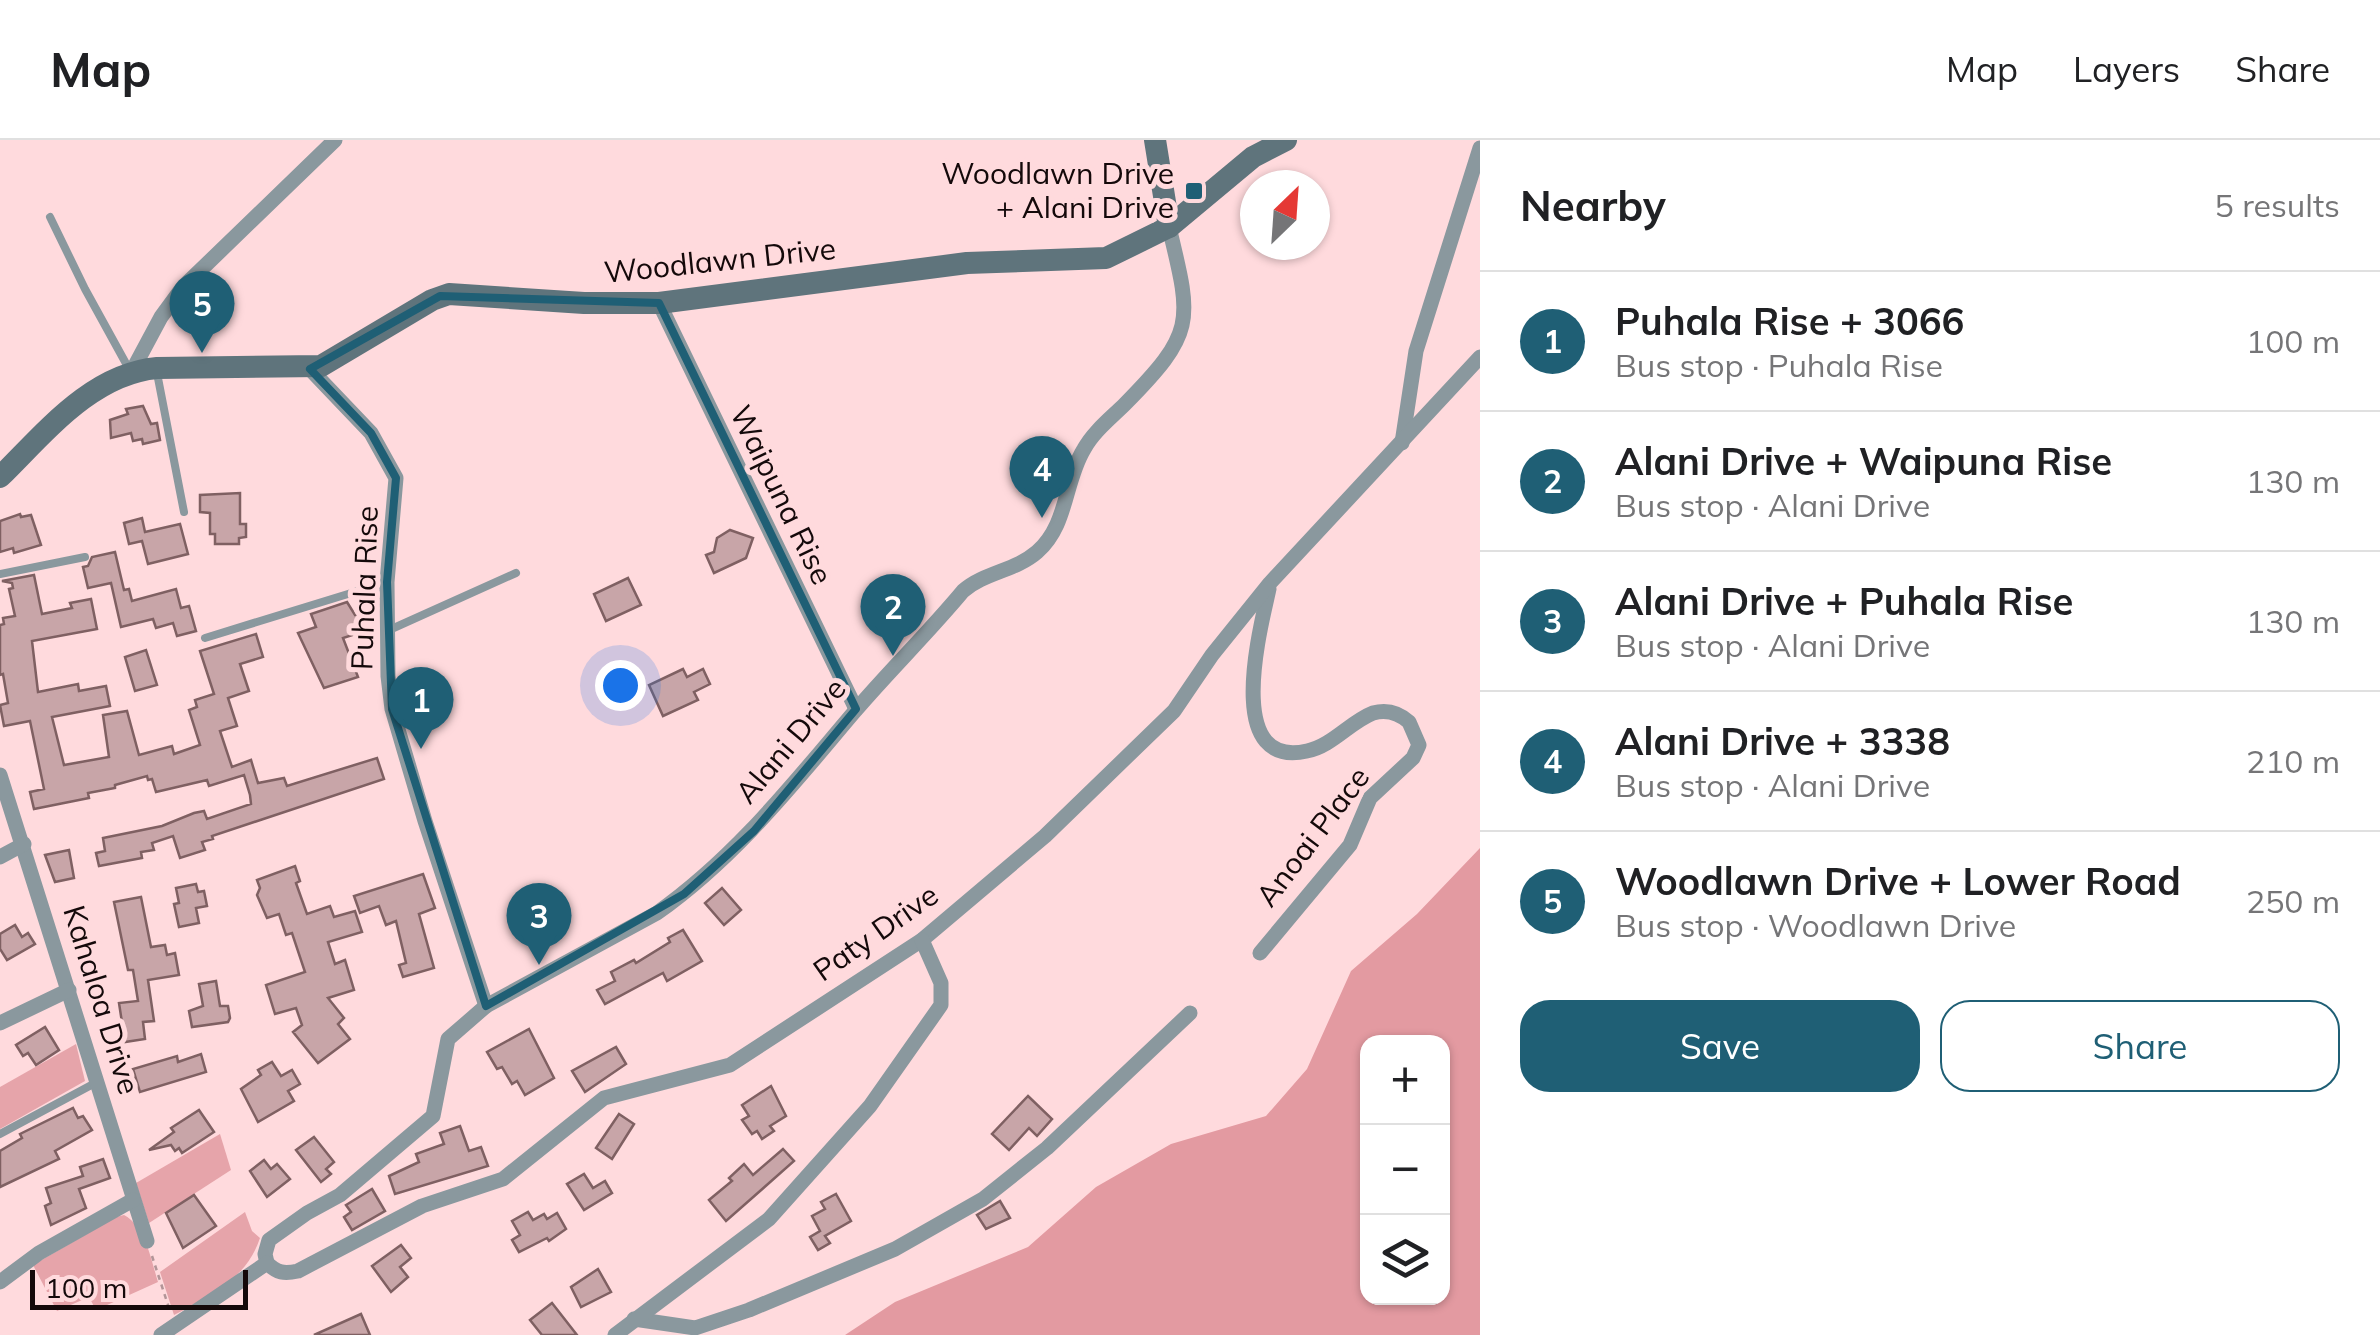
<!DOCTYPE html>
<html lang="en">
<head>
<meta charset="utf-8">
<style>
  body { margin:0; font-family:Mulish,sans-serif; background:#f2f2f2; color:#202124 }
  .controls { position:absolute; right:30px; bottom:30px; display:grid; overflow:hidden; border-radius:20px; box-shadow:0 2px 8px #0004 }
  .controls button { width:90px; height:90px; display:grid; place-items:center; padding:0; border:0; border-bottom:2px solid #e0e0e0; background:#fff; color:#202124; font:50px sans-serif }
  .compass { position:absolute; left:1240px; top:30px; width:90px; height:90px; border-radius:50%; background:#fff; box-shadow:0 2px 8px #0004; rotate:25deg }
  .scale { position:absolute; left:30px; bottom:25px; width:218px; box-sizing:border-box; padding-left:10px; border:5px solid #14090a; border-top:0; font-size:28px; line-height:35px; white-space:nowrap; color:#14090a; -webkit-text-stroke:8px #ffdadd; paint-order:stroke }
  .you { position:absolute; left:620px; top:545px; width:35px; height:35px; margin:-25px; border:8px solid #fff; border-radius:50%; background:#1a73e8; box-shadow:0 0 0 15px #1a73e833 }
  .badge { display:grid; place-items:center; width:65px; height:65px; border-radius:50%; background:#1f5f75; color:#fff; font-size:32px; font-weight:700 }
  .pin { position:absolute; translate:-50% -82px; filter:drop-shadow(0 2px 5px #0008) }
  .pin::after { content:''; position:absolute; top:52px; width:35px; height:30px; background:inherit; clip-path:polygon(0 0,100% 0,50% 100%) }
  .list { margin:0; padding:0; list-style:none }
  h2 { display:flex; justify-content:space-between; align-items:center; height:130px; margin:0; padding:0 40px; font-size:42px }
  h2 small { font-size:32px; font-weight:400; color:#757577 }
  .list li { display:grid; grid-template-columns:65px 1fr auto; gap:30px; align-items:center; box-sizing:border-box; height:140px; padding:0 40px; border-top:2px solid #e0e0e0 }
  .list b { display:block; font-size:38px; white-space:nowrap }
  .list p { margin:0; font-size:32px; white-space:nowrap; color:#757577 }
  .list em { font-size:32px; font-style:normal; color:#757577 }
  .actions { display:flex; gap:20px; padding:30px 40px }
  .actions a { flex:1; padding:22px 0; border:2px solid #1f5f75; border-radius:30px; text-align:center; font-size:35px; color:#1f5f75 }
  .actions .main { background:#1f5f75; color:#fff }
  .icon { flex:none; width:55px; height:55px; fill:none; stroke:currentColor; stroke-width:2; stroke-linecap:round; stroke-linejoin:round }
  .map { position:relative; flex:none; width:1480px; height:1195px; overflow:hidden }
  header { display:flex; align-items:center; gap:60px; box-sizing:border-box; height:140px; padding:0 50px; background:#fff; border-bottom:2px solid #e0e0e0 }
  header strong { font-size:48px }
  nav { display:flex; gap:55px; margin-inline-start:auto; font-size:35px }
  main { display:flex }
  aside { flex:1; background:#fff }
  .map>svg:first-child { display:block }
  .green { fill:#e6a4aa }
  .forest { fill:#e39aa1; fill-rule:evenodd }
  .building { fill:#c8a5a8; stroke:#7f6062; stroke-width:2.5 }
  .lines { fill:none; stroke-linecap:round; stroke-linejoin:round }
  .path { stroke:#b29598; stroke-width:2.5; stroke-dasharray:5 5; stroke-linecap:butt }
  .lane { stroke:#8a989e; stroke-width:8 }
  .street { stroke:#8a989e; stroke-width:15 }
  .secondary { stroke:#5f747c; stroke-width:22 }
  .marked { fill:none; stroke:#1f5f75; stroke-width:8; stroke-linejoin:round }
  .poi-dot { fill:#1f5f75; stroke:#ffdadd; stroke-width:4 }
  .labels { text-anchor:middle; stroke-width:10; stroke-linejoin:round; paint-order:stroke }
  .poi-label { font-size:30px; fill:#14090a; stroke:#ffdadd; text-anchor:end }
  .street-label { font-size:30px; fill:#14090a; stroke:#ffdadd }
</style>
</head>
<body>
<header>
<strong>Map</strong>
<nav><a>Map</a><a>Layers</a><a>Share</a></nav>
</header>
<main>
<div class="map">
<svg width="1480" height="1195" viewBox="0 0 1480 1195">
  <rect width="100%" height="100%" fill="#ffdadd"/>
  <g class="green">
    <path d="M76,904L85,941L0,989V947Z"/>
    <path d="M220,994L231,1030L149,1083L136,1043Z"/>
    <path d="M245,1072L252,1091L260,1098C247,1138 210,1157 174,1175L160,1132Z"/>
    <path d="M124,1075C146,1087 151,1120 158,1142L96,1170L89,1157L57,1171L33,1125L116,1077Z"/>
  </g>
  <path class="forest" d="M1480,708V1195H845L895,1162L1028,1107L1096,1047L1171,1004L1266,976L1307,929L1351,831L1417,774ZM1368,902H1442V1158H1368Z"/>
  <g class="building">
    <path d="M143,266L151,284L157,283L160,300L143,304L142,299L133,301L131,293L111,298L110,280L128,274L126,269Z"/>
    <path d="M240,353V384H246V397L239,398V404H215V394H210V373L200,372V355Z"/>
    <path d="M20,374L21,377L31,375L41,405L14,413L13,408L0,412V381Z"/>
    <path d="M142,378L145,392L180,384L188,414L148,424L142,401L129,404L124,383Z"/>
    <path d="M730,390L753,398L746,418L714,433L706,415L714,412L717,398Z"/>
    <path d="M115,412L124,450L129,449L132,461L176,449L181,468L189,466L196,491L177,496L173,483L156,488L153,479L121,487L111,443L88,448L83,427L88,426L92,417Z"/>
    <path d="M34,435L42,474L72,468L70,463L91,459L97,489L32,501L38,552L78,544L79,551L106,546L110,566L52,577L64,625L109,617L103,575L127,571L139,615L172,606L174,614L200,605L189,570L197,567L195,560L214,554L200,511L256,494L263,517L240,524L249,551L228,558L237,586L220,591L232,627L251,620L258,643L284,638L287,646L377,618L384,639L212,696L213,699L202,702L205,710L180,718L173,696L152,703L154,710L141,712L142,718L99,726L96,713L105,711L103,698L162,686L194,673L204,671L207,679L251,664L250,655L244,635L209,646L207,640L156,652L152,639L148,640L147,636L115,645V648L88,653L89,658L34,669L30,652L44,649L30,581L4,586L0,565L8,563L3,534L0,535V485L4,484L3,478L15,476L9,449L13,448L12,443L2,441Z"/>
    <path d="M628,438L641,465L606,481L594,454Z"/>
    <path d="M347,462L355,475L363,472L368,490L343,498L358,537L324,548L298,493L316,487L311,474Z"/>
    <path d="M146,510L157,545L135,551L125,517Z"/>
    <path d="M683,529L687,537L703,529L710,544L694,552L698,560L663,576L649,545Z"/>
    <path d="M69,710L74,738L55,742L45,715Z"/>
    <path d="M295,726L300,741L296,743L307,774L330,766L334,777L355,771L362,792L328,802L335,824L345,820L354,850L328,858L344,878L338,884L350,899L318,923L293,892L302,885L296,868L275,874L266,845L305,832L292,793L286,795L279,774L267,778L257,755L260,748L257,740Z"/>
    <path d="M423,734L435,768L419,774L434,828L403,837L399,825L406,823L396,781L386,785L379,766L360,773L354,756Z"/>
    <path d="M196,744L198,752L204,751L207,766L196,768L199,783L179,787L174,764L179,763L176,748Z"/>
    <path d="M722,748L741,770L724,785L705,763Z"/>
    <path d="M141,757L151,807L165,805L167,815L175,813L179,835L148,840L154,881L143,882L145,899L125,902L119,863L138,861L133,830H128L114,762Z"/>
    <path d="M15,785L22,797L28,793L35,804L7,820L0,809V794Z"/>
    <path d="M683,790L702,821L667,841L663,833L605,864L597,850L615,841L611,832L634,820L636,823L670,802L668,798Z"/>
    <path d="M216,841L220,866H228L230,878L228,882L192,887L189,871L203,866L199,844Z"/>
    <path d="M45,887L59,910L36,925L28,913L23,916L16,905Z"/>
    <path d="M529,889L554,938L525,955L517,941L512,944L502,927L497,929L487,912Z"/>
    <path d="M616,907L626,924L585,952L572,931Z"/>
    <path d="M201,914L206,932L140,952L133,929L177,916L178,922Z"/>
    <path d="M272,922L281,936L292,930L300,944L288,951L294,961L258,982L241,949L261,935L258,930Z"/>
    <path d="M771,946L786,976L770,986L774,991L762,999L757,991L752,994L742,980L749,976L742,965Z"/>
    <path d="M1028,956L1052,979L1037,996L1029,988L1009,1010L992,994Z"/>
    <path d="M73,968L78,978L83,976L92,990L55,1011L59,1019L0,1047V1011L22,998L20,994Z"/>
    <path d="M199,970L214,992L182,1013L179,1008L175,1011L171,1005L149,1010L174,992L171,988Z"/>
    <path d="M619,974L634,984L612,1019L596,1008Z"/>
    <path d="M460,986L469,1011L481,1007L488,1026L395,1054L389,1036L419,1022L416,1014L444,1004L440,993Z"/>
    <path d="M314,997L334,1022L326,1029L331,1034L321,1042L296,1010Z"/>
    <path d="M783,1009L794,1021L726,1081L709,1060L732,1041L729,1038L744,1024L753,1035Z"/>
    <path d="M103,1019L110,1038L79,1049L86,1068L51,1085L45,1066L51,1063L46,1048L83,1036L80,1027Z"/>
    <path d="M264,1020L271,1029L277,1024L290,1039L267,1057L250,1031Z"/>
    <path d="M584,1034L593,1048L605,1041L612,1053L584,1070L567,1044Z"/>
    <path d="M372,1049L385,1071L352,1090L344,1077L351,1072L346,1065Z"/>
    <path d="M836,1054L851,1081L825,1096L830,1103L818,1110L810,1097L820,1091L812,1076L825,1069L821,1062Z"/>
    <path d="M194,1055L216,1086L183,1108L166,1073Z"/>
    <path d="M1000,1061L1010,1078L986,1089L977,1075Z"/>
    <path d="M528,1072L533,1080L544,1074L547,1079L557,1073L566,1089L549,1101L547,1098L519,1112L512,1100L520,1095L512,1081Z"/>
    <path d="M401,1105L411,1118L400,1127L408,1137L391,1152L372,1126Z"/>
    <path d="M598,1129L611,1152L581,1167L571,1147Z"/>
    <path d="M552,1163L577,1195H542L530,1180Z"/>
    <path d="M361,1174L370,1195H314Z"/>
  </g>
  <g class="lines">
    <path class="path" d="M152,1116L170,1171"/>
    <g class="lane">
      <path d="M50,77L85,149L129,229"/>
      <path d="M157,233L184,372"/>
      <path d="M0,434L85,417"/>
      <path d="M387,491L516,433"/>
      <path d="M205,498L387,442"/>
      <path d="M0,994L97,942"/>
    </g>
    <g class="street">
      <path d="M659,163L856,569"/>
      <path d="M310,229L371,293L396,338L387,442L388,536L392,569L425,681L486,866"/>
      <path d="M131,233L161,177L183,147L335,0"/>
      <path d="M1402,303L1416,211L1480,8"/>
      <path d="M0,635L147,1101"/>
      <path d="M0,717L24,704"/>
      <path d="M1260,813L1350,705L1370,658L1413,618L1419,605L1409,582C1399,573 1387,569 1373,573C1350,582 1332,606 1307,611C1222,630 1261,486 1269,449"/>
      <path d="M0,883L69,850"/>
      <path d="M267,1123L265,1114L269,1100L307,1073L340,1055L433,976L448,899L486,866L657,773C736,717 793,644 855,571C890,530 929,492 963,451C985,432 1015,431 1037,412C1068,385 1064,342 1084,309C1094,291 1111,278 1125,264C1196,192 1192,182 1169,87"/>
      <path d="M0,1142L39,1113L133,1060"/>
      <path d="M634,1179L695,1188L749,1170L895,1109L983,1059L1047,1008L1190,873"/>
      <path d="M161,1195L267,1123C277,1133 284,1134 298,1131L422,1066L503,1039L604,958L730,925L922,800L1045,696L1174,571L1212,515L1270,443L1480,217"/>
      <path d="M615,1195L769,1079L870,966L941,865V843L922,800"/>
    </g>
    <g class="secondary">
      <path d="M1155,0L1169,87"/>
      <path d="M0,337C44,294 91,234 157,228L321,226L432,160L449,154L584,163H659L967,123L1106,118L1169,87L1253,17L1286,0"/>
    </g>
  </g>
  <path class="marked" d="M440,156L659,163L856,569L754,691L684,754L486,866L392,569L387,442L396,338L371,293L310,229Z"/>
  <rect class="poi-dot" x="1184" y="41" width="20" height="20" rx="5"/>
  <g class="labels">
    <g class="poi-label">
      <text x="1174" y="44">Woodlawn Drive<tspan x="1174" dy="34">+ Alani Drive</tspan></text>
    </g>
    <g class="street-label">
      <text transform="translate(720 121) rotate(-6)" y="10">Woodlawn Drive</text>
      <text transform="translate(781 355) rotate(64)" y="10">Waipuna Rise</text>
      <text transform="translate(365 448) rotate(-88)" y="10">Puhala Rise</text>
      <text transform="translate(791 601) rotate(-50)" y="10">Alani Drive</text>
      <text transform="translate(1313 697) rotate(-53)" y="10">Anoai Place</text>
      <text transform="translate(876 793) rotate(-35)" y="10">Paty Drive</text>
      <text transform="translate(101 860) rotate(73)" y="10">Kahaloa Drive</text>
    </g>
  </g>
</svg>
<div class="controls">
<button>+</button>
<button>−</button>
<button><svg class="icon" aria-label="layers" viewBox="0 0 24 24"><path d="M12 4l9 5-9 5-9-5zM3 14l9 5 9-5"/></svg></button>
</div>
<svg class="compass" viewBox="-18 -18 36 36"><path d="M0-13l5 13h-10z" fill="#e53935"/><path d="M0 13l5-13h-10z" fill="#757577"/></svg>
<div class="scale">100 m</div>
<div class="you"></div>
<div class="pin badge" style="left:421px;top:609px">1</div>
<div class="pin badge" style="left:893px;top:516px">2</div>
<div class="pin badge" style="left:539px;top:825px">3</div>
<div class="pin badge" style="left:1042px;top:378px">4</div>
<div class="pin badge" style="left:202px;top:213px">5</div>
</div>
<aside>
<h2>Nearby<small>5 results</small></h2>
<ul class="list">
<li><span class="badge">1</span><div><b>Puhala Rise + 3066</b><p>Bus stop · Puhala Rise</p></div><em>100 m</em></li>
<li><span class="badge">2</span><div><b>Alani Drive + Waipuna Rise</b><p>Bus stop · Alani Drive</p></div><em>130 m</em></li>
<li><span class="badge">3</span><div><b>Alani Drive + Puhala Rise</b><p>Bus stop · Alani Drive</p></div><em>130 m</em></li>
<li><span class="badge">4</span><div><b>Alani Drive + 3338</b><p>Bus stop · Alani Drive</p></div><em>210 m</em></li>
<li><span class="badge">5</span><div><b>Woodlawn Drive + Lower Road</b><p>Bus stop · Woodlawn Drive</p></div><em>250 m</em></li>
</ul>
<div class="actions"><a class="main">Save</a><a>Share</a></div>
</aside>
</main>
</body>
</html>
